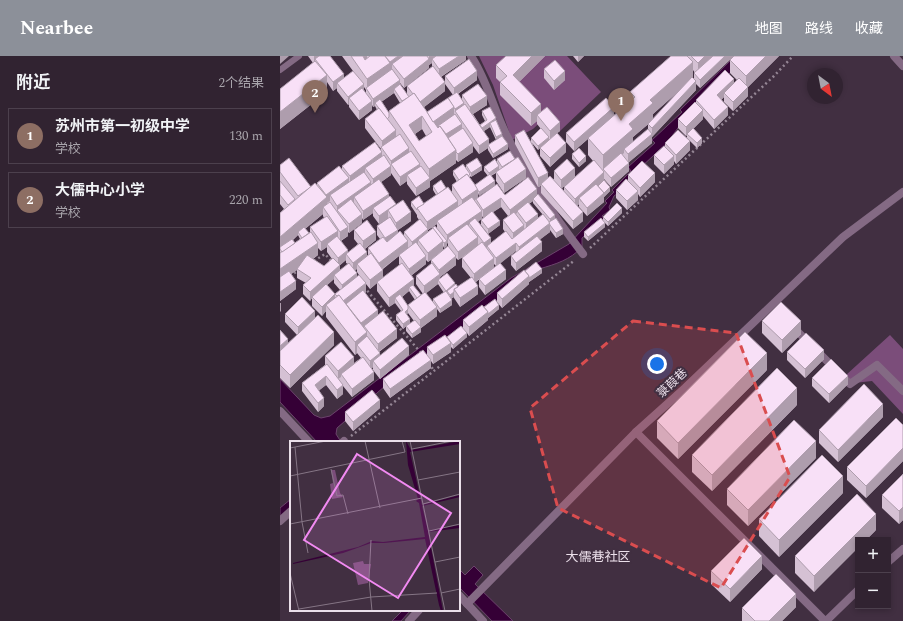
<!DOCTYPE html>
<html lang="zh">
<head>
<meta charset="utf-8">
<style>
  body { margin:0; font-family:Spectral,"Noto Sans SC",serif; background:#392b39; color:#f1f3f6 }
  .controls { position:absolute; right:12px; bottom:12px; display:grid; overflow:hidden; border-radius:0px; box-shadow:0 2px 6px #0003 }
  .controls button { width:36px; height:36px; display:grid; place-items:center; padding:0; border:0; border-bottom:1px solid #4c404d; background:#312331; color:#f1f3f6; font:20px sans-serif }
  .compass { position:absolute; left:527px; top:12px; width:36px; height:36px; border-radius:50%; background:#312331; box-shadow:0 2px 6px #0003; rotate:148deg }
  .you { position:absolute; left:377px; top:308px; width:14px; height:14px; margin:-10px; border:3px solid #fff; border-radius:50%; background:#1a73e8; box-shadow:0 0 0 6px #1a73e833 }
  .badge { display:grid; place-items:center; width:26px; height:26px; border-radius:50%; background:#8c9099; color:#fff; font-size:13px; font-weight:700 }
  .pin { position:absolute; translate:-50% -33px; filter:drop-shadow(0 1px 2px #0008) }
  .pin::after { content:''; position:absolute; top:21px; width:14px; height:12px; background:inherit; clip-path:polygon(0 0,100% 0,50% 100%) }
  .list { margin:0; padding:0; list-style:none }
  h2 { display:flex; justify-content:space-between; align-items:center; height:52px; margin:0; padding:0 16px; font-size:17px }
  h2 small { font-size:13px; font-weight:400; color:#a8a4ab }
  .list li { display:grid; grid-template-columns:26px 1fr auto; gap:12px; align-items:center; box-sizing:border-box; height:56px; margin:0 8px 8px; padding:0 8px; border:1px solid #4c404d; border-radius:0px }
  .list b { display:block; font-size:15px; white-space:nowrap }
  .list p { margin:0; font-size:13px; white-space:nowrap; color:#a8a4ab }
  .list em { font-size:13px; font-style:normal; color:#a8a4ab }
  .map { position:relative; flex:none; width:623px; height:565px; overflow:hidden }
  header { display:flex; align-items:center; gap:24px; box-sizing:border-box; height:56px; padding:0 20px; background:#8c9099; color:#fff }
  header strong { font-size:19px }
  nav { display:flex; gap:22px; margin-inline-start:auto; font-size:14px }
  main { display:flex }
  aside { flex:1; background:#312331 }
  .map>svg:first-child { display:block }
  .green { fill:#7b4d7a }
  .water { fill:#350036; stroke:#6c436c }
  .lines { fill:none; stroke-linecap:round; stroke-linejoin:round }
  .path { stroke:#958695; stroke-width:2.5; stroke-dasharray:2 3; stroke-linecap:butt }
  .service { stroke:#846a84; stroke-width:6 }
  .pedestrian { stroke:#846a84; stroke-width:8 }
  .minor { stroke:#846a84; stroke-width:8 }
  .tertiary { stroke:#846a84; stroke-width:8 }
  .wall { fill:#d5c1d4; fill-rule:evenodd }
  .shaded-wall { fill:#ae9dad }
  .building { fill:#f8e0f7; stroke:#ae9dad; fill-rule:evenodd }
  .marked { fill:#da4d4f; fill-opacity:0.2; stroke:#da4d4f; stroke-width:3; stroke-dasharray:8 5; stroke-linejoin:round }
  .labels { text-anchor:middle; stroke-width:4; stroke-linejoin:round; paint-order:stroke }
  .street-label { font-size:12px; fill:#ebdfea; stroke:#412f41 }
  .neighbourhood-label { font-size:13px; fill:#ebdfea; stroke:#412f41 }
  .inset-road { fill:none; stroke:#857585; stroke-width:1 }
  .view { fill:#f28af2; fill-opacity:0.15; stroke:#f28af2; stroke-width:2 }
  .inset-edge { fill:none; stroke:#ebdfea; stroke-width:2 }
</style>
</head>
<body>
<header>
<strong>Nearbee</strong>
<nav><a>地图</a><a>路线</a><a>收藏</a></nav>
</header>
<main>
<aside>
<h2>附近<small>2个结果</small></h2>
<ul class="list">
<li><span class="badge" style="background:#8d6e63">1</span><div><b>苏州市第一初级中学</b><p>学校</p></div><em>130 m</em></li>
<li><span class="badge" style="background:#8d6e63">2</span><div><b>大儒中心小学</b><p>学校</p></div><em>220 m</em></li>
</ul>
</aside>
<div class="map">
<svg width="623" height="565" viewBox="0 0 623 565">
  <rect width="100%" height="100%" fill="#412f41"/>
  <g class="green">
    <path d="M199,0H287L321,36L280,75L267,60L253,73L232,84L213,29Z"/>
    <path d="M610,279L623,293V358L592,325L574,327L566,319Z"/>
  </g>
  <g class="water">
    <path d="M455,0L451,16L408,58L387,87L346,125L348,130L334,140L329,151L330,154L322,160L324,163L302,182V191C290,204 276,208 259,213L105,330L57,372L56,378L61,386H37L0,346V323L34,359L41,362L50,360L231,222L289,188L327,147L325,145L334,136L332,134L351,115L348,111L375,87L372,84L402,56L400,54Z"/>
    <path d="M11,443V451L0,461V452Z"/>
    <path d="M194,510L203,519L195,528L233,565H212L179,531V513L185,519Z"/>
    <path d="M123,554H131L121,565H112Z"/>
  </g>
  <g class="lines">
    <g class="path">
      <path d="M310,192L494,20L513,0"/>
      <path d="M34,205L45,198L53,207"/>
      <path d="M10,220L19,214"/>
      <path d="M84,231L142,298"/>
      <path d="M149,307L154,315"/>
      <path d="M71,380L295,204"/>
    </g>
    <path class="service" d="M0,14L19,0"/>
    <g class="pedestrian">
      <path d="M0,355L29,386"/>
      <path d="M179,539L203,565"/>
    </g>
    <g class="minor">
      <path d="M191,0C207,24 213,52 226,78C247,121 274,160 303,198"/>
      <path d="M614,0L623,10"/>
      <path d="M513,271L570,328L597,309L623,335"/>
      <path d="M356,376L545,565"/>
      <path d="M187,548L356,376L405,332L563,181L623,136"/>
      <path d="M129,565L139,554"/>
    </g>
    <g class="tertiary">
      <path d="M63,386L64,385"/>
      <path d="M0,465L11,455"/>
      <path d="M608,506L623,493"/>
      <path d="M546,565L578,534"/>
    </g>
  </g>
  <g class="wall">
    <path d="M28,0H50L64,22L73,15L62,0H186V4L161,21L165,35L144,51L147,56L173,39L165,28V20L197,24L178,38L182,44V39L207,49L193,58L200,69L205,65L202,59V55L216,64L228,93L213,102L208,94V92L199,98L193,90V96L178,106L176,104V107L150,125V131L136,140L127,128V125L120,130L111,117V119L101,126L109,141L116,149L131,165L118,174V177L124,179V176L139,164L137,161V159L131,150V146L144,148L156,139L153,134V130L166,132L172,136V129L177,126L173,119V115L186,113V109L202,114L191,121L190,120V122L195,129L208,120L204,115V111L217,107V103L246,122L224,137L216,125V117L211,120L199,140L198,137V142L225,139H257L275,163L283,178L276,182L270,174V176L260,183L262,195L236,215L231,209V200L236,196V195L220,207L226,223L205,239L199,231V223L216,210L214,208V211L196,226L198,238L180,251L174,242V241L171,243L172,249L160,257L157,253V260L141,272V276L132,282L126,275V270L134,265L128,257L127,258L130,267L123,273L116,264V259L121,255L115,247L109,251L97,235V227L90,233L86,228V236L85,237L98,259L117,282L99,296L100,299H129L100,323L93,314V311L92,312L94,324L72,341L63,330V338L57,343L46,329L39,334L44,350L38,356L22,335V327L45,309V300L74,307L81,302L77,297L75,299L46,261V255L42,260L32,250V242L30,245L23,238V229L26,227L17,222V214L11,218L16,233L0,245V157L4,153L0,148V109L31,131L37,129V127L62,113V110L101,95V93L85,72V63L97,54L95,50L93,51L92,49V54L79,64L69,51V48L68,49L57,35V32L53,35L47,26V36L0,73V33L33,7ZM152,7V11L127,30V39L120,28V27L124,32L149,12V9ZM84,31L86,34V37L84,34ZM114,37L120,47L109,55V57L101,46ZM210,71L216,84L209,88L204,75ZM142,73L146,80L139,85L135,78ZM253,145V147L263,159L258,163L249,148ZM221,151L228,160L223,164V173L225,176L211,187L198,166L202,160L203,162L201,164V169L208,178L220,169L213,156ZM93,157V160L99,168L108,162V163L97,170V179L100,183L88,192V199L87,200L85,193L96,184L74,174V183L78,188L68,197L61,185L68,180V176L69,177L82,167V162L83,164ZM43,158V160L44,162L30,171V176L29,177L25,173ZM157,168V173L152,172V173L148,176V174ZM18,179L20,183L15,187L13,184ZM167,187H168V190L163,194V190L164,192L167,190ZM47,191V196L52,203L44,210L33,203L38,199V192L41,195ZM186,199L182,202V211L191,222L178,231L160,222V221L176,209V202L178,204ZM119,200V208L120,209L103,222V213ZM66,204V207L68,208L60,214V209ZM146,204L148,206L151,204V208L136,220V228L143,238L141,239L134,231L132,219L146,208ZM77,213V216L79,219L77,221L75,214ZM54,223V227L60,234L55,238L47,229ZM158,228L164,237L153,243V247L146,237ZM129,235L135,244L128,250L122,241Z"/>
    <path d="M226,0H265L239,26L261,56L280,75L277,77L286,96L270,111L260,100V92L258,94L252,87L268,122L274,123V115L295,121L282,132L284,136V131L313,105L308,99V83L294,95L286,86V77L334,59L350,45V36L391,0H454L420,32L416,28V34L372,81V87L349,106V115L331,131L324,123V124L330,135L324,141V146L307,160L299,151V148L297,150L303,165L293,173L261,137V130L258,131L235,88V79L251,85V82L261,73L257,68V65L251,70L220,39V26L216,22V9ZM413,14L415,17H414V23L413,22ZM403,31L373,64V58ZM372,65L368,68V73L353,86V81Z"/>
    <path d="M293,0H304L298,6Z"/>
    <path d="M499,0L468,31V40L453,55L444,46V41L441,44L448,59L434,73L423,60V63L413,73L422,87L417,92L407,82V79L406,80L398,72V63L416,47V44L454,27L457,24L450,17V4Z"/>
    <path d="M264,13L285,24L274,34L264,22Z"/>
    <path d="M385,87L410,94L396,108L394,105V108L384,118L374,108V99L385,91Z"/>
    <path d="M292,98L306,105L299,111L292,103Z"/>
    <path d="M348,119L375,126L360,141L358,138V144L347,154L336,142V134L348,125Z"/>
    <path d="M342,157L328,170L325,167V171L308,185L304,181V176L323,165V161Z"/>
    <path d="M245,215L262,217L249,226V228L222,252L217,246V237Z"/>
    <path d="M204,251L219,253L208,262V264L189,280L187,277V281L173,293L171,291V296L153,308L151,305V312L110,342L103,332V323L147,299V291L167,282L183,272V264Z"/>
    <path d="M5,258L35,261L54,289L10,332L0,322V274L8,287L17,279L5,266Z"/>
    <path d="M482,265L521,278L502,297L482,277Z"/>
    <path d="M507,296L544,303L525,322L507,304Z"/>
    <path d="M487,314L398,403L377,382V365Z"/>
    <path d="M532,322L568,328L549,347L532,330Z"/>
    <path d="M517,349L432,435L412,416V399Z"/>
    <path d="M100,352L73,375L65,365V356Z"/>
    <path d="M603,361L558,406L539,387V374Z"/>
    <path d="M623,369V405L586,442L567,424V411Z"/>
    <path d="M536,402L468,470L447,449V433Z"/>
    <path d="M623,418V464L619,468L602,452V439Z"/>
    <path d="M563,437L499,501L479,480V463Z"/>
    <path d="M596,474L586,484H578L534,536L515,517V500Z"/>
    <path d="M482,513L450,546L431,528V515Z"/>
    <path d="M516,551L502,565H462V552Z"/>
  </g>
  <g class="shaded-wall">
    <path d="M0,0H9L0,8Z"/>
    <path d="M34,0H46L35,3V7L34,9Z"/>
    <path d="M80,0H87V5Z"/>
    <path d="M118,0H129L112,8V13L110,15V6Z"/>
    <path d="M149,0H162L152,3V7L149,9V12L124,32V23L149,3Z"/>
    <path d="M179,0H186V4L159,22V13Z"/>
    <path d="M252,0H265L233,32V19Z"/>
    <path d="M298,0H304L298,6Z"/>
    <path d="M425,0H439L418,20V7Z"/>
    <path d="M445,0H454L420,32V24Z"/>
    <path d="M486,0H499L468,31V40L453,55V46L466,33V20Z"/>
    <path d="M413,6V23L373,58V64L353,81V89L344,93V97L324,114L323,113V116V99L370,44Z"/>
    <path d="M110,7V20L87,33V23Z"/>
    <path d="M197,15V24L174,40V32Z"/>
    <path d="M285,15V24L274,34V25Z"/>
    <path d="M64,18V27H57V32L53,35V26Z"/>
    <path d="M47,19V36L0,73V56Z"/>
    <path d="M454,23V32L444,37V41L437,48V39Z"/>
    <path d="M120,24V33H114V37L97,49L95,47V50L93,51V43Z"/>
    <path d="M416,25V34L372,81V72Z"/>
    <path d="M165,26V35L139,55V46Z"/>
    <path d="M84,28V37L69,42V48L68,49V41Z"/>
    <path d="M207,40V49L190,60V51Z"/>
    <path d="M92,45V54L79,64V55Z"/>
    <path d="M184,47V51L175,55V53Z"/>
    <path d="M261,48V60L257,59V65L251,70V57Z"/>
    <path d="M174,51V60L158,70V72L153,66Z"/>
    <path d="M334,51V60L294,95V86Z"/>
    <path d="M448,51V59L434,73V64Z"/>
    <path d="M423,54V63L406,80V71Z"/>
    <path d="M142,60V73L129,82V69Z"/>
    <path d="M216,62V66L210,67V71L201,77V73Z"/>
    <path d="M280,66V75L270,83V75Z"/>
    <path d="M182,68V76L169,85L164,79Z"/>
    <path d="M116,74V83L102,92V85Z"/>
    <path d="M222,78V83L216,85V81Z"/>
    <path d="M372,78V87L348,107V98Z"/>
    <path d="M269,81V85L258,94V90Z"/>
    <path d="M422,82V87L417,92V87Z"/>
    <path d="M209,83V91L208,89V92L199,98V90Z"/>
    <path d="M410,85V94L396,108V99Z"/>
    <path d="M193,87V96L178,106V98Z"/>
    <path d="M286,87V96L270,111V102Z"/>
    <path d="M228,88V93L213,102V98Z"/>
    <path d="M129,92V101L111,108V119L93,132V123L111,110V105Z"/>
    <path d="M176,94V107L150,125V131L136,140V132L149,123V113Z"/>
    <path d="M102,96V105L85,112V117L70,129V120Z"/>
    <path d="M306,100V105L299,111V107Z"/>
    <path d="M394,100V108L384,118V109Z"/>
    <path d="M349,107V115L331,131V122Z"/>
    <path d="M140,108V117L127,119V125L120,130V121Z"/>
    <path d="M202,110V114L191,121V117Z"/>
    <path d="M219,110V114L209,121V117Z"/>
    <path d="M295,112V121L281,133V124Z"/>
    <path d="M246,113V122L224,137V128Z"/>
    <path d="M324,116V124L301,146L299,142V148L295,151V143Z"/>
    <path d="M268,117V126L261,128V130L258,131V122Z"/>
    <path d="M375,117V126L360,141V132Z"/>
    <path d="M69,122V130L50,139V145L47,147V154L43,151V158L19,178L18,176V179L0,194V181L46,142V139Z"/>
    <path d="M215,125V130L199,140V136Z"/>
    <path d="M91,126V135L74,141V147L57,154V158V150Z"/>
    <path d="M330,131V135L324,141V137Z"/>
    <path d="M198,133V142L182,153V144Z"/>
    <path d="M257,133V142L253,143V145L238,156L237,155V157L230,163V154Z"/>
    <path d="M358,135V144L347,154V145Z"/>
    <path d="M324,137V146L307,160V152Z"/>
    <path d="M109,138V146L93,152V157L83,164V155Z"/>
    <path d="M221,142V151L203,163V154Z"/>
    <path d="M178,145V153L157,165V168L148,174V182L138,184V190L132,195V186L147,174V166Z"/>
    <path d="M116,148V157L108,154V162L99,168V160Z"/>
    <path d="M342,152V157L328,170V166Z"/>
    <path d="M202,155V163L192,170L189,167V172L168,182V187L167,188V179Z"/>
    <path d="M131,156V165L118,174V182L105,191V182L116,175V167Z"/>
    <path d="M303,156V165L293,173V165Z"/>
    <path d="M82,158V167L69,177V168Z"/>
    <path d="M258,158V167L246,176V167Z"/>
    <path d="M275,159V164L270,168V176L239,200V191L270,167V163Z"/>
    <path d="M220,165V169L208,178V173Z"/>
    <path d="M325,167V171L308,185V181Z"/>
    <path d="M244,169V178L233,186V177Z"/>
    <path d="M68,171V180L60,185V176Z"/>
    <path d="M283,173V178L276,182V177Z"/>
    <path d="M58,175V183L47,188V191L41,195V186Z"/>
    <path d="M96,176V184L83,194V185Z"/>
    <path d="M198,181V190L178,204V196Z"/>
    <path d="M211,182V191L207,190V194L204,196V187Z"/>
    <path d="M128,185V193L119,199V200L99,215V207Z"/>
    <path d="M163,185V194L148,206V197Z"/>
    <path d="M167,185V190L164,192V187Z"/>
    <path d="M262,186V195L236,215V207Z"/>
    <path d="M38,187V199L18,213H17V214L0,226V213Z"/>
    <path d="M236,187V195L216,211V202Z"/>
    <path d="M68,194V200L66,198V204L58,211V202Z"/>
    <path d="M87,196V205L77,208V213L73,216V207Z"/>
    <path d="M146,200V208L129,221V213Z"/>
    <path d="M176,200V209L160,221V226L158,224V228L144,239V230L159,219V214Z"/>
    <path d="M214,202V211L194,227V218Z"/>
    <path d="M60,209V218L54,219V223L33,242L32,241V242L30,245V236Z"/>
    <path d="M262,213V217L249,226V228L222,252V243L249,220Z"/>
    <path d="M103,214V222L90,233V224Z"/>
    <path d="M226,214V223L205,239V230Z"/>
    <path d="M77,217V226L62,237V229Z"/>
    <path d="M134,223V231H129V235L117,245L115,242V247L109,251V242Z"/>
    <path d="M16,225V233L0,245V236Z"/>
    <path d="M86,227V236L66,251L62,246Z"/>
    <path d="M175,227V232L167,235V238L166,239V235Z"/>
    <path d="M198,230V238L180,251V242Z"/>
    <path d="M174,236V241L170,243V239Z"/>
    <path d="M55,238V247L46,249V255L42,260V251Z"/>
    <path d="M172,244V249L160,257V253Z"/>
    <path d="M0,247H1V255L0,256Z"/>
    <path d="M219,249V253L208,262V264L189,280V271L208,256Z"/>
    <path d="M157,251V260L141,272V276L132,282V278L140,272V264Z"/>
    <path d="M128,253V257L125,260V256Z"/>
    <path d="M98,254V262L84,270V273L81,276V267Z"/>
    <path d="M35,255V263L18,280V271Z"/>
    <path d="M130,263V267L123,273V268Z"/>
    <path d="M521,265V278L502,297V284Z"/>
    <path d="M117,273V282L98,296V288Z"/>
    <path d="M54,276V289L10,332V319Z"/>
    <path d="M87,276V289H77V297L75,299V286Z"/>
    <path d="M187,277V281L173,293V289Z"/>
    <path d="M8,283V292L0,299V290Z"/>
    <path d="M171,287V296L153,308V299Z"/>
    <path d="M129,290V299L100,323V314Z"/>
    <path d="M544,294V303L525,322V313Z"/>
    <path d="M100,297V306L93,305V311L90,314V305Z"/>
    <path d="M487,297V314L398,403V387Z"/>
    <path d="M74,301V310L61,318V321L58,323V315Z"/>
    <path d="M151,304V312L110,342V333Z"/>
    <path d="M94,316V324L72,341V333Z"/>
    <path d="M46,320V329L35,338V329Z"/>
    <path d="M568,320V328L549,347V338Z"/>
    <path d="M63,329V338L57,343V334Z"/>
    <path d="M517,332V349L432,435V419Z"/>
    <path d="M44,342V350L38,356V347Z"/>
    <path d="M100,344V352L73,375V366Z"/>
    <path d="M603,348V361L558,406V394Z"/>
    <path d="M536,385V402L468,470V454Z"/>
    <path d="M623,392V405L586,442V430Z"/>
    <path d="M563,420V437L499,501V484Z"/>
    <path d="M623,451V464L619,468V455Z"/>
    <path d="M596,458V474L586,484H578V492L534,536V520Z"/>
    <path d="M482,500V513L450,546V533Z"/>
    <path d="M516,538V551L502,565H489Z"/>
  </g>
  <g class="building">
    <path d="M39,0H50L64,18L53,26L35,3Z"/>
    <path d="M71,0H83L85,4L90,0H105L110,7L87,23Z"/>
    <path d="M105,0H118L110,6Z"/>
    <path d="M123,0H147L149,3L124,23L112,8Z"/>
    <path d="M156,0H179L159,13L152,3Z"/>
    <path d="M226,0H252L233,19L261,48L251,57L220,26L227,20L216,9Z"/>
    <path d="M391,0H407L413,6L370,44L373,47L349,68L353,73L323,99L308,82L355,41L350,36Z"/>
    <path d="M411,0H425L418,7Z"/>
    <path d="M433,0H445L420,24L414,17Z"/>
    <path d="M454,0H486L466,20L450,4Z"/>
    <path d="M189,3L197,15L174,32L165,20Z"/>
    <path d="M275,4L285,15L274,25L264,13Z"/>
    <path d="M35,5L47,19L0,56V33Z"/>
    <path d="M153,10L165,26L140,46L134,37L133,38L127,30Z"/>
    <path d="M112,13L120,24L93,43L86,32Z"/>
    <path d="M445,14L454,23L437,39L448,51L434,64L416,44Z"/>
    <path d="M73,15L84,28L68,41L57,27Z"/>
    <path d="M412,21L416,25L372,72L368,68Z"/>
    <path d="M459,22L468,31L453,46L444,37Z"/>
    <path d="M120,28L129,41L122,45L114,33Z"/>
    <path d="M198,28L207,40L190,51L182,39Z"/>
    <path d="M82,32L92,45L79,55L69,42Z"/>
    <path d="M177,36L184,47L175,53L168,42Z"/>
    <path d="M134,37L158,72L160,70L176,94L149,113L109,55ZM142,60L152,76L139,85L129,69Z"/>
    <path d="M168,42L174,51L153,66L147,56Z"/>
    <path d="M326,42L334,51L294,86L286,77Z"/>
    <path d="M100,43L109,57V61L107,63L95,47Z"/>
    <path d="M415,46L423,54L406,71L398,63Z"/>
    <path d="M185,48L209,83L199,90L175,55Z"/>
    <path d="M210,51L216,62L202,72L200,69L207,64L202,55Z"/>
    <path d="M267,51L280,66L270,75L257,59Z"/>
    <path d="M99,52L116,74L102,85L85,63Z"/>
    <path d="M175,58L182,68L166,78L160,70L159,71L158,70Z"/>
    <path d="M216,64L222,78L216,81L210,67Z"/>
    <path d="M183,72L193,87L178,98L176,96V94L168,82Z"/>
    <path d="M261,72L269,81L258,90L251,82Z"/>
    <path d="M413,72L422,82L417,87L407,78Z"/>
    <path d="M368,73L372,78L348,98L344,93Z"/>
    <path d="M244,74L268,117L258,122L235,79Z"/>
    <path d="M398,74L410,85L396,99L385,87Z"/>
    <path d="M277,77L286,87L270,102L260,92Z"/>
    <path d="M120,78L129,92L111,105L101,91Z"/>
    <path d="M222,80L228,88L213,98L208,89Z"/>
    <path d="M95,86L102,96L70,120L62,110Z"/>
    <path d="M384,90L394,100L384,109L374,99Z"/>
    <path d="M299,92L306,100L299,107L292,98Z"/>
    <path d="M131,95L140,108L120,121L111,108Z"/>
    <path d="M230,95L235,103L222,111L217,103Z"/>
    <path d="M341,97L349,107L331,122L323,113Z"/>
    <path d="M104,99L111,110L93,123L85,112Z"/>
    <path d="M238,101L246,113L224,128L216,116Z"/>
    <path d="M9,102L31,131L18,140L0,116V109Z"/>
    <path d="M197,102L202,110L191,117L186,109Z"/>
    <path d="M215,103L219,110L209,117L204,111Z"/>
    <path d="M287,103L295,112L281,124L274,115Z"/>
    <path d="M314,104L324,116L295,143L284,131Z"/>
    <path d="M362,105L375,117L360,132L348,119Z"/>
    <path d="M183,108L190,118L188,120L187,118L179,124L173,115Z"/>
    <path d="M59,110L69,122L46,139L37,127Z"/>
    <path d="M141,110L150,122L136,132L127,119Z"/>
    <path d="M84,116L91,126L57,150L50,139Z"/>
    <path d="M187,118L198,133L182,144L172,129Z"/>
    <path d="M210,118L215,125L199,136L195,129Z"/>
    <path d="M270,120L303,156L293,165L261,128Z"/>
    <path d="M248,121L257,133L230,154L221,142L203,154L196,143L217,128L225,139Z"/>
    <path d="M99,123L109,138L83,155L74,141Z"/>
    <path d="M346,123L358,135L347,145L336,134Z"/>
    <path d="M161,124L166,132L158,138L153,130Z"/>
    <path d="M324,124L330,131L324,137L318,130Z"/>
    <path d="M0,125L15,143L8,149L0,139Z"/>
    <path d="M35,127L47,141L0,181V157Z"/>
    <path d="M316,128L324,137L307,152L299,142Z"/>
    <path d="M168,131L178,145L147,166L137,152Z"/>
    <path d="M258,138L275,159L270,163L253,143Z"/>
    <path d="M110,140L116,148L99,160L93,152Z"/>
    <path d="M139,140L144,148L137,152V154L131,146Z"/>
    <path d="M192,141L202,155L167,179L157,165Z"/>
    <path d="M71,143L82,158L69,168L57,154Z"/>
    <path d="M123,144L131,156L116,167L108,154Z"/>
    <path d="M50,146L68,171L60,176L43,151Z"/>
    <path d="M248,146L258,158L246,167L237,155Z"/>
    <path d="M337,147L342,152L328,166L323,161Z"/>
    <path d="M212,155L220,165L208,173L201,164Z"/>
    <path d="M234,156L244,169L233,177L223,164Z"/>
    <path d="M263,158L270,167L239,191L236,187L216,202L207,190L226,175L232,183Z"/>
    <path d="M47,160L58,175L41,186L30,171Z"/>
    <path d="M110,161L118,174L105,182L97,170Z"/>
    <path d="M195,162L211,182L204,187L189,167Z"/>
    <path d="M276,162L283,173L276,177L270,169L269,166Z"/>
    <path d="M321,162L325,167L308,181L304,176Z"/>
    <path d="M140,163L148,173L132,186L124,176Z"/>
    <path d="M87,164L96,176L83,185L74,174Z"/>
    <path d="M187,168L198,181L178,196L168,182Z"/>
    <path d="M155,170L167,185L164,187L152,172Z"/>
    <path d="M24,171L29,177L22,182L18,176Z"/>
    <path d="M153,172L163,185L148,197L138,184Z"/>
    <path d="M120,175L128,185L99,207L88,192L103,181L107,186Z"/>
    <path d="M31,176L38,187L0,213V197Z"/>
    <path d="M57,180L68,194L58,202L47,188Z"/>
    <path d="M257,180L262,186L236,207L231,200Z"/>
    <path d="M12,183L15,187L2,196L0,193V191Z"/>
    <path d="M136,186L146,200L129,213L119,199Z"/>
    <path d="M202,186L214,202L194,218L182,202Z"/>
    <path d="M80,187L87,196L73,207L66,198Z"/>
    <path d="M168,190L176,200L159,214L151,204Z"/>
    <path d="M91,197L103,214L90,224L77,208Z"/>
    <path d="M27,199L44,210L53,202L60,209L30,236L23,229L31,222L17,213Z"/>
    <path d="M256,206L262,213L249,222V220L245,215Z"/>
    <path d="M69,207L77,217L62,229L54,219Z"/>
    <path d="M122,207L134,223L109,242L97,226Z"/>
    <path d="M152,207L160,218L144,230L136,220Z"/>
    <path d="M220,207L226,214L205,230L199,223Z"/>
    <path d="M244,214L249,220L222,243L217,237Z"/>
    <path d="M9,215L16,225L0,236V221Z"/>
    <path d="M167,217L175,227L166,235L158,224Z"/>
    <path d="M79,219L86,227L63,245L59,239L57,240L55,238L42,251L32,241L46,228L55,238Z"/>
    <path d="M192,221L198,230L180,242L174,233Z"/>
    <path d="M176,228L178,231L174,233V236L170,239L167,235Z"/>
    <path d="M133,229L141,239L137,242L129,231Z"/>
    <path d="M83,234L98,254L81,267L66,248Z"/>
    <path d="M166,235L172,244L160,253L153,243Z"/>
    <path d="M145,236L157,251L140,264L128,249Z"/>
    <path d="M120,238L128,250V253L125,256L130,263L123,268L116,259L123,254L115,242Z"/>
    <path d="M59,239L87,276L75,286L46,249Z"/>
    <path d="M22,241L35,255L18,271L5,258Z"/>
    <path d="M215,243L219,249L208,258V256L204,251Z"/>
    <path d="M501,246L521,265L502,284L482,265Z"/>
    <path d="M202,249L208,256L189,271L183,264Z"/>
    <path d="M103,255L117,273L98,288L84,270Z"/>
    <path d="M38,259L54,276L10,319L0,309V295Z"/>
    <path d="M135,264L141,271L132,278L126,270Z"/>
    <path d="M181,270L187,277L173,289L167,281Z"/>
    <path d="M0,274L8,283L0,290Z"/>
    <path d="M465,276L487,297L398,387L377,365Z"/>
    <path d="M526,277L544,294L525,313L507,296Z"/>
    <path d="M165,279L171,287L153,299L147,291Z"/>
    <path d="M87,280L100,297L90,305L77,289Z"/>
    <path d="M122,282L129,290L100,314L93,305Z"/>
    <path d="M61,286L74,301L58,315L45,300Z"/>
    <path d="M143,294L151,304L110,333L103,323Z"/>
    <path d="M83,301L94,316L72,333L61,318Z"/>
    <path d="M551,303L568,320L549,338L532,322Z"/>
    <path d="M47,308L63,329L57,334L46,320L35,329L44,342L38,347L22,327Z"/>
    <path d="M497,312L517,332L432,419L412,399Z"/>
    <path d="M584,328L603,348L558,394L539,374Z"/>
    <path d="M92,334L100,344L73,366L65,356Z"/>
    <path d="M616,362L623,369V392L586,430L567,411Z"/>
    <path d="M514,364L536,385L468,454L447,433Z"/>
    <path d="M542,399L563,420L499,484L479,463Z"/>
    <path d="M623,418V451L619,455L602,439Z"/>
    <path d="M577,438L596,458L534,520L515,500Z"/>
    <path d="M464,482L482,500L450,533L431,515Z"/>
    <path d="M496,518L516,538L489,565H475L462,552Z"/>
  </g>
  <path class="marked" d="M353,265L456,277L510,421L441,532L278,452L250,352Z"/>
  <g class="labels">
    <g class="street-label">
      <text transform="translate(392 327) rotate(-43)" y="4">菉葭巷</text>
    </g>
    <g class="neighbourhood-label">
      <text x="318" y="505">大儒巷社区</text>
    </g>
  </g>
  <g transform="translate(10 385)">
    <rect width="170" height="170" fill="#412f41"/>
    <path d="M41,29H45L50,52L53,56L42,58L40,43L43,42ZM73,120L74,123H81L78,142L68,144L63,122Z" fill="#7b4d7a"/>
    <path d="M116,0L121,9L170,0V3L120,11L132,64L170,54V56L132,65L138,90L170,84V87L138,91L153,170H151L149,164L135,98L94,102H81L53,112L3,123V122L68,106L82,100L93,101L135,96L129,62L126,60L128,58L118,24Z" fill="#350036"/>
    <path class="inset-road" d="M75,0L90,67M120,0L155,170M5,6L12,81L18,112M0,7L36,0M122,8L162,0M41,28L47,55L53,54L58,73M0,35L115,11L112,0M128,39L170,31M133,63L170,53M0,83L132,57M139,90L170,83M81,99L79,138L82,170M145,121L170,116M0,132L9,170M151,152L170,148M9,168L81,156L147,152"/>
    <path class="view" d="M67,13L161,72L108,157L14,99Z"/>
    <rect width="170" height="170" class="inset-edge"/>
  </g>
</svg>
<div class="controls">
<button>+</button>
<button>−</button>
</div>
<svg class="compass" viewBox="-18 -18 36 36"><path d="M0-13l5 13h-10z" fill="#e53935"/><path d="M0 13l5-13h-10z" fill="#a8a4ab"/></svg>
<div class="you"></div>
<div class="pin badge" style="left:341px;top:65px;background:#8d6e63">1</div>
<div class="pin badge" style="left:35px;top:57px;background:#8d6e63">2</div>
</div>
</main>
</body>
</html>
